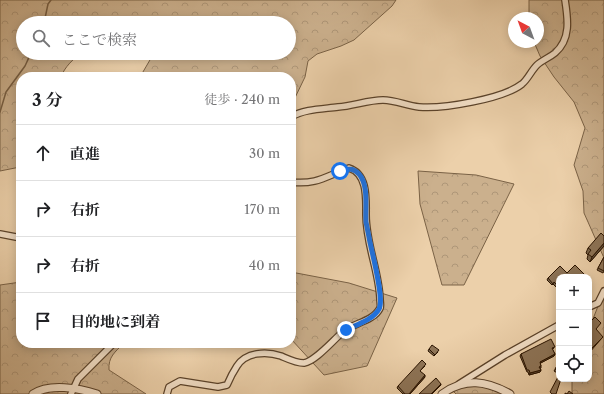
<!DOCTYPE html>
<html lang="ja">
<head>
<meta charset="utf-8">
<style>
  body { margin:0; font-family:"Libre Caslon Text","Noto Serif JP",serif; background:#f6f6f6; color:#202124 }
  .controls { position:absolute; right:12px; bottom:12px; display:grid; overflow:hidden; border-radius:8px; box-shadow:0 2px 10px #0003 }
  .controls button { width:36px; height:36px; display:grid; place-items:center; padding:0; border:0; border-bottom:1px solid #e0e0e0; background:#fff; color:#202124; font:20px sans-serif }
  .compass { position:absolute; left:508px; top:12px; width:36px; height:36px; border-radius:50%; background:#fff; box-shadow:0 2px 10px #0003; rotate:319deg }
  .stop { position:absolute; width:12px; height:12px; margin:-9px; border:3px solid #1a73e8; border-radius:50%; background:#fff }
  .stop.end { background:#1a73e8; border-color:#fff; box-shadow:0 1px 4px #0008 }
  .list { margin:0; padding:0; list-style:none }
  h2 { display:flex; justify-content:space-between; align-items:center; height:52px; margin:0; padding:0 16px; font-size:17px }
  h2 small { font-size:13px; font-weight:400; color:#757577 }
  .list li { display:grid; grid-template-columns:26px 1fr auto; gap:12px; align-items:center; box-sizing:border-box; height:56px; padding:0 16px; border-top:1px solid #e0e0e0 }
  .list b { display:block; font-size:15px; white-space:nowrap }
  .list em { font-size:13px; font-style:normal; color:#757577 }
  .icon { flex:none; width:22px; height:22px; fill:none; stroke:currentColor; stroke-width:2; stroke-linecap:round; stroke-linejoin:round }
  .map { position:relative; flex:none; width:604px; height:394px; overflow:hidden }
  .search { position:absolute; background:#fff; box-shadow:0 2px 10px #0003; left:16px; top:16px; width:280px; height:44px; display:flex; align-items:center; gap:10px; box-sizing:border-box; padding:0 14px; border-radius:22px; color:#757577; font-size:15px }
  .panel { position:absolute; background:#fff; box-shadow:0 2px 10px #0003; left:16px; top:72px; width:280px; height:276px; border-radius:16px }
  .map>svg:first-child { display:block }
  .forest { fill:url(#forest-crowns); stroke:#7a6246 }
  .lines { fill:none; stroke-linecap:round; stroke-linejoin:round }
  .stream { stroke:#765e43; stroke-width:1.5 }
  .minor-casing { stroke:#5a422a; stroke-width:8 }
  .tertiary-casing { stroke:#5a422a; stroke-width:9 }
  .minor { stroke:#f3e0c8; stroke-width:5.5 }
  .tertiary { stroke:#f3e0c8; stroke-width:7 }
  .wall { fill:#7a654c; stroke:#291300 }
  .shaded-wall { fill:#63523e; stroke:#291300 }
  .building { fill:#8e7558; stroke:#291300 }
  .route { stroke:#1a73e8; stroke-width:5 }
</style>
</head>
<body>
<div class="map">
<svg width="604" height="394" viewBox="0 0 604 394">
  <defs>
    <pattern id="forest-crowns" width="20" height="18" patternUnits="userSpaceOnUse"><rect width="20" height="18" fill="#cbb08d"/><path d="M2 6a3 3 0 1 1 6 0M12 15a3 3 0 1 1 6 0" fill="none" stroke="#ae9678"/></pattern>
  </defs>
  <rect width="100%" height="100%" fill="#ecd0aa"/>
  <filter id="stains"><feTurbulence type="fractalNoise" baseFrequency=".005" numOctaves="4"/><feColorMatrix values="0 0 0 0 .2 0 0 0 0 .09 0 0 0 0 .02 0 0 0 .5 -.17"/></filter>
  <radialGradient id="worn" r=".72"><stop offset=".6" stop-color="#630" stop-opacity="0"/><stop offset="1" stop-color="#630" stop-opacity=".3"/></radialGradient>
  <g class="forest">
    <path d="M0,0H396L392,6L354,40L341,46L317,54L308,61L305,77L291,106V77H140L154,53H289V23H23V53H83C74,57 64,68 61,77H21V165L20,167L0,171Z"/>
    <path d="M529,0H604V258L584,213L583,191L574,165L585,128L574,102L554,77L540,56L534,42H538V18H529Z"/>
    <path d="M418,171L476,175L514,184L464,285H442L420,204Z"/>
    <path d="M291,272L349,283L397,298L367,366L324,375L291,339Z"/>
    <path d="M21,282V343H124C115,352 108,357 109,370L146,394H0V285Z"/>
    <path d="M604,291V394H572V379H589V329Z"/>
    <path d="M466,386H483L503,394H456L453,391Z"/>
  </g>
  <g class="lines">
    <g class="stream">
      <path d="M44,23L48,4L51,0"/>
      <path d="M0,112L6,92L25,66L31,53"/>
    </g>
    <defs>
      <g id="minor">
        <path d="M291,117C304,109 323,109 338,107C353,106 368,100 383,100C396,100 407,106 419,107C443,109 503,99 522,84C528,79 531,71 537,65C542,60 549,58 555,53C571,39 568,19 565,0"/>
        <path d="M0,234L21,238"/>
        <path d="M589,307L598,303L604,291"/>
        <path d="M459,384L505,355L559,325"/>
        <path d="M71,394L78,379L114,343"/>
        <path d="M167,394L169,387L180,381L218,387L227,385C230,378 233,372 237,366C246,352 266,351 281,356C288,359 296,363 304,363C316,361 334,339 344,331C354,323 374,321 380,308C381,306 380,302 380,299C379,271 366,244 366,215C366,199 368,174 349,168C326,176 317,185 291,182"/>
      </g>
      <g id="tertiary">
        <path d="M33,394C49,383 79,388 97,394"/>
        <path d="M442,394C465,377 487,381 510,394"/>
      </g>
    </defs>
    <use href="#minor" class="minor-casing"/>
    <use href="#tertiary" class="tertiary-casing"/>
    <use href="#minor" class="minor"/>
    <use href="#tertiary" class="tertiary"/>
  </g>
  <g class="wall">
    <path d="M604,236V246L590,262L587,259L588,255L586,253L588,248Z"/>
    <path d="M604,257V271L603,273L597,270Z"/>
    <path d="M575,265L587,277H559V290L553,284L552,285L547,280L548,278L560,266L567,273Z"/>
    <path d="M554,348L552,349L555,354L554,356L540,363L541,366V368H540L541,370L540,372L529,375L528,372H527L520,356L521,354Z"/>
    <path d="M429,349L438,352L434,356L428,351Z"/>
    <path d="M559,363V374L554,371Z"/>
    <path d="M425,366L420,371L425,377L410,394H403L397,388L398,386Z"/>
  </g>
  <g class="shaded-wall">
    <path d="M604,243V246L590,262L592,257Z"/>
    <path d="M603,337L602,338L589,353V351Z"/>
    <path d="M555,354L554,356L539,364L540,362Z"/>
    <path d="M541,370L540,372L529,375L530,373Z"/>
    <path d="M425,375V377L410,394H409Z"/>
    <path d="M441,384V385L432,394H431Z"/>
  </g>
  <g class="building">
    <path d="M601,233L604,236V243L592,257L588,254L591,250L588,248Z"/>
    <path d="M604,257V271L598,268Z"/>
    <path d="M575,265L587,277H559V287L554,282L553,284L548,278L560,266L567,273Z"/>
    <path d="M589,279L591,282L589,284Z"/>
    <path d="M595,317L601,323L596,329L603,337L589,351V323Z"/>
    <path d="M551,339L555,347L552,348L555,354L540,362L541,366L539,367L541,370L530,373L529,370H527L521,354Z"/>
    <path d="M432,345L439,350L435,355L429,349Z"/>
    <path d="M422,360L426,364L420,371L425,375L409,394H405L398,386Z"/>
    <path d="M559,363V372L555,369Z"/>
    <path d="M559,375V379H561L556,394H552L550,392Z"/>
    <path d="M436,378L441,384L431,394H419Z"/>
    <path d="M569,391L573,394H565V393L567,394Z"/>
  </g>
  <g class="lines">
    <path class="route" d="M340,171C348,169 353,167 359,174C369,185 365,208 366,222C367,227 368,232 369,237C371,250 385,299 379,309C373,320 356,325 346,330"/>
  </g>
  <rect width="100%" height="100%" filter="url(#stains)"/>
  <rect width="100%" height="100%" fill="url(#worn)"/>
</svg>
<div class="controls">
<button>+</button>
<button>−</button>
<button><svg class="icon" aria-label="locate" viewBox="0 0 24 24"><circle cx="12" cy="12" r="6"/><path d="M12 2v4M12 18v4M2 12h4M18 12h4"/></svg></button>
</div>
<svg class="compass" viewBox="-18 -18 36 36"><path d="M0-13l5 13h-10z" fill="#e53935"/><path d="M0 13l5-13h-10z" fill="#757577"/></svg>
<div class="stop" style="left:340px;top:171px"></div>
<div class="stop end" style="left:346px;top:330px"></div>
<div class="search"><svg class="icon" aria-label="search" viewBox="0 0 24 24"><circle cx="10" cy="10" r="6"/><path d="M15 15l6 6"/></svg>ここで検索</div>
<section class="panel">
<h2>3 分<small>徒歩 · 240 m</small></h2>
<ul class="list">
<li><svg class="icon" aria-label="ahead" viewBox="0 0 24 24"><path d="M12 20V5M6 11l6-6 6 6"/></svg><div><b>直進</b></div><em>30 m</em></li>
<li><svg class="icon" aria-label="right" viewBox="0 0 24 24"><path d="M7 20v-9h11M14 6l5 5-5 5"/></svg><div><b>右折</b></div><em>170 m</em></li>
<li><svg class="icon" aria-label="right" viewBox="0 0 24 24"><path d="M7 20v-9h11M14 6l5 5-5 5"/></svg><div><b>右折</b></div><em>40 m</em></li>
<li><svg class="icon" aria-label="arrive" viewBox="0 0 24 24"><path d="M6 21V4h12l-3 4 3 4H6"/></svg><div><b>目的地に到着</b></div></li>
</ul>
</section>
</div>
</body>
</html>
